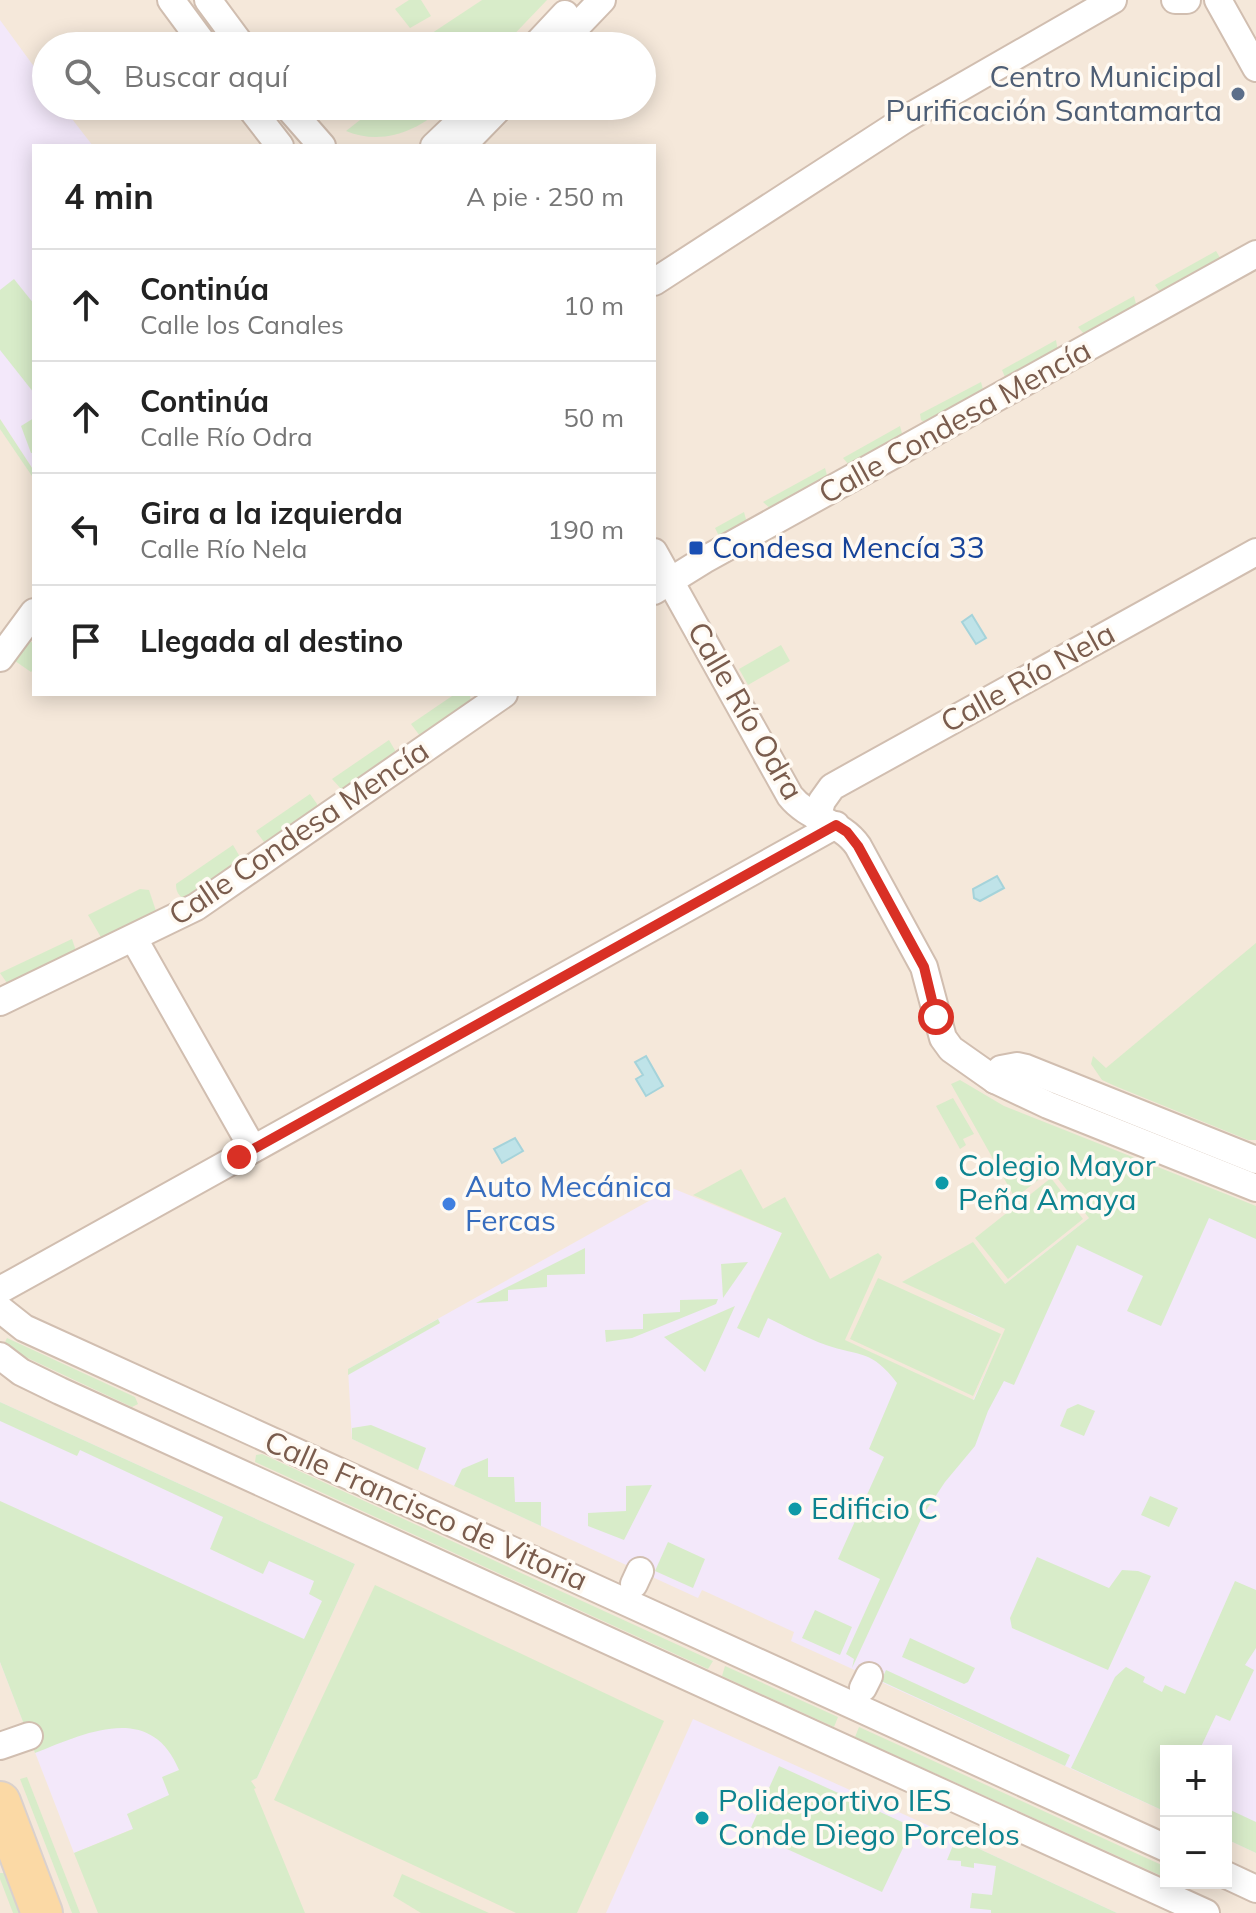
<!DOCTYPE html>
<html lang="es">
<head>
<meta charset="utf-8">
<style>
  body { margin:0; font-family:Mulish,sans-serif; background:#f6f6f6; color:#222 }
  .controls { position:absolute; right:24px; bottom:24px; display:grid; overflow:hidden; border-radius:0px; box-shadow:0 4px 20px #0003 }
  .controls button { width:72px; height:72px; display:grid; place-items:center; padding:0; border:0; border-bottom:2px solid #e0e0e0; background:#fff; color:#222; font:40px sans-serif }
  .stop { position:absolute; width:24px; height:24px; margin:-18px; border:6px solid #d93025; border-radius:50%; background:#fff }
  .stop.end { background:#d93025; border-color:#fff; box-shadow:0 2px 8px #0008 }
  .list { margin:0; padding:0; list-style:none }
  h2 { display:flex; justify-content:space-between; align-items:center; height:104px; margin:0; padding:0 32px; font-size:34px }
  h2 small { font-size:26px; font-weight:400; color:#767676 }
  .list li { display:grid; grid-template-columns:52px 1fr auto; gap:24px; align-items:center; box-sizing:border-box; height:112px; padding:0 32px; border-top:2px solid #e0e0e0 }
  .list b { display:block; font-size:30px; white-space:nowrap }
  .list p { margin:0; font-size:26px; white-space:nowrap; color:#767676 }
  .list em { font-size:26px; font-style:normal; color:#767676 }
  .icon { flex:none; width:44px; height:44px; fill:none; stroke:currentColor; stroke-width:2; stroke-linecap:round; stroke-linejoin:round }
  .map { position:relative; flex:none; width:1256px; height:1913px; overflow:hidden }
  .search { position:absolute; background:#fff; box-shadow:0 4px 20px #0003; left:32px; top:32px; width:624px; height:88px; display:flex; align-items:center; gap:20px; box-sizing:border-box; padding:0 28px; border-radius:44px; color:#767676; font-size:30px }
  .panel { position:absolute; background:#fff; box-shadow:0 4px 20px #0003; left:32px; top:144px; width:624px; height:552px; border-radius:0px }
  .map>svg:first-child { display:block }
  .residential { fill:#f5e8da; fill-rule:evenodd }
  .education { fill:#f3e8fa }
  .green { fill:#d8ecc9 }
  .water { fill:#bfe3e8; stroke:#a5d3da; stroke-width:2 }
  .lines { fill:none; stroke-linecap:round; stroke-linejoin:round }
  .minor-casing { stroke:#d1beb0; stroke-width:30 }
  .primary-casing { stroke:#dad1cd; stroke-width:44 }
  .minor { stroke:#fff; stroke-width:26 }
  .primary { stroke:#fbd9a5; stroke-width:40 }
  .route { stroke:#d93025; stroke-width:10 }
  .service-dot { fill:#5c6f8a; stroke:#fffaf3; stroke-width:3 }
  .transit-dot { fill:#1a4fb4; stroke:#fffaf3; stroke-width:3 }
  .culture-dot { fill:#0f9aa8; stroke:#fffaf3; stroke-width:3 }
  .shop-dot { fill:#3f7fe0; stroke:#fffaf3; stroke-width:3 }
  .labels { text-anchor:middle; stroke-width:7; stroke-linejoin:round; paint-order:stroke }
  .service-label { font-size:30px; fill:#4e5e75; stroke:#fffaf3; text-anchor:end }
  .street-label { font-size:30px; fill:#7a5c4d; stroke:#fffaf3 }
  .transit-label { font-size:30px; fill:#164399; stroke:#fffaf3; text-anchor:start }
  .culture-label { font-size:30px; fill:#0d838f; stroke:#fffaf3; text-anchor:start }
  .shop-label { font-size:30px; fill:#366cbe; stroke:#fffaf3; text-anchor:start }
</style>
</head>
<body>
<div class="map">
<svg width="1256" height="1913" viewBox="0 0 1256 1913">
  <rect width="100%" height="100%" fill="#fdf6ec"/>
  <path class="residential" d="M0,0H1256V1913H0ZM46,46H642V106H46ZM34,146H654V694H34ZM1166,1751H1226V1883H1166Z"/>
  <g class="education">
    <path d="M0,20L46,83V106H62L93,146H34V471L0,419Z"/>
    <path d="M672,1188L782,1233L751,1297L973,1400L1006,1329L968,1313L1089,1218L1256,1206V1853L1226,1839V1751H1166V1812L791,1641L794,1632L702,1590L698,1598L352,1439L348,1369Z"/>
    <path d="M0,1402L355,1564L257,1778L74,1853L0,1662Z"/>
    <path d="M693,1719L956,1838L1117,1913H606Z"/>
  </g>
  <g class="green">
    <path d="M409,0H421L431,16L410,28L395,9Z"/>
    <path d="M482,0H547L503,46H420L417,43Z"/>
    <path d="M378,106H445C418,131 382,146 346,131Z"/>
    <path d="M1216,251L1222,261L1160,292L1155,285Z"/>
    <path d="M14,279L34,304V393L0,350V290Z"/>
    <path d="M1134,296L1137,308L1085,335L1078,327Z"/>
    <path d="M1056,340L1058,352L1009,379L1005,377L1002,370Z"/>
    <path d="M981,382L984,393L927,424L921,420L920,414Z"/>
    <path d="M34,418V453H31L21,426Z"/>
    <path d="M0,419L34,471V479L0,429Z"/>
    <path d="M900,426L903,437L850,466L843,458Z"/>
    <path d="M825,468L828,479L772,510L763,502Z"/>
    <path d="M744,512L747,523L720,538L715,528Z"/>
    <path d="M30,641L34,644V669L31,672L15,661Z"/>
    <path d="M781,645L790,661L748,685L739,669Z"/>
    <path d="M455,694H470L471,704L420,736L411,724Z"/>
    <path d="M389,740L396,752V756L344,792L332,779Z"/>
    <path d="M310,794L317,804V809L269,843L264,842L256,831Z"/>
    <path d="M233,845L240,857V863L185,899C178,896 176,891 176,884Z"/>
    <path d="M140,889L149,890L157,914L102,939L88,915Z"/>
    <path d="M72,939L76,951L7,983L0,973Z"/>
    <path d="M1256,943V1140H1248L1115,1086L1102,1080L1091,1064L1093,1056L1106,1068Z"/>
    <path d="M960,1080L1004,1106L1256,1206V1239L1209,1218L1161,1326L1127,1311L1143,1276L1077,1245L1014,1385L1004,1381L988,1411L975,1446L945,1482L923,1515L852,1668L854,1659L846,1654L880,1579L838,1559L884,1457L869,1449L897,1383C871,1349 861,1357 826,1345C806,1338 787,1327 768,1318L759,1338L737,1328L782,1233L693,1195L741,1169L763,1209L785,1197L830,1279L878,1253L882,1257L845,1340L974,1400L1005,1329L902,1282L973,1242L1005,1284L1089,1218L1051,1170L1015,1198L951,1084Z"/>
    <path d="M953,1098L974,1134L963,1139L966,1145L960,1149L936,1106Z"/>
    <path d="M1051,1178L1083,1219L1008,1279L975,1238Z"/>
    <path d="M585,1248V1274L547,1275V1287L508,1290V1301L476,1303Z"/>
    <path d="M748,1262L723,1298L721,1264Z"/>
    <path d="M878,1278L1001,1334L973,1396L850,1339Z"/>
    <path d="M718,1299L716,1304L632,1338L606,1342L605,1330L643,1329V1314L680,1312V1300Z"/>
    <path d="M735,1306L705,1372L664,1337Z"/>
    <path d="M438,1319L440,1323L348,1375V1369Z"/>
    <path d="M7,1338L135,1397L138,1404L132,1407L19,1354L5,1342Z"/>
    <path d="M0,1402L355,1564L257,1778L251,1781L256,1788L254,1789L305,1913H98L74,1853L133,1829L127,1814L169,1795L162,1777L179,1770C151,1701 85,1733 35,1753L0,1662V1501L304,1639L322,1601L309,1594L314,1581L269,1561L263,1574L210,1549L223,1517L80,1450L77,1456L0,1421Z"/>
    <path d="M1078,1404L1095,1411L1084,1436L1060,1426L1067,1409Z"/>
    <path d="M371,1425L426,1448L418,1470L352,1439V1428Z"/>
    <path d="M262,1454L713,1661L708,1669L255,1462L256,1455Z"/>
    <path d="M488,1458V1477H514L515,1502H541V1526L454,1486L462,1469Z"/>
    <path d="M652,1485L624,1540L588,1526V1513L626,1511V1486Z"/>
    <path d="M1150,1496L1178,1508L1169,1527L1141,1515Z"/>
    <path d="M668,1542L705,1559L693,1588L655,1571Z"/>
    <path d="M1037,1557L1109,1588L1122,1570L1138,1571L1151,1576L1108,1670L1012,1628L1010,1618Z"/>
    <path d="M1235,1581L1256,1590V1648L1245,1665L1254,1670L1230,1721L1216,1715L1199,1751H1166V1812L1071,1768L1115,1677L1126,1667L1145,1677L1143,1682L1162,1692L1165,1685L1185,1694Z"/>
    <path d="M375,1585L664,1721L577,1913H516L274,1800Z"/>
    <path d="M815,1610L852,1627L840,1655L802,1638Z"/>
    <path d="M910,1638L975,1668L968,1682L964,1684L902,1657Z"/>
    <path d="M725,1666L838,1717L834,1727L722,1676Z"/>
    <path d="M886,1670L1070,1755L1065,1766L881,1681Z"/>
    <path d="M859,1727L1166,1867V1878L855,1737Z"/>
    <path d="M779,1766L913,1827L882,1892L749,1832Z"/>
    <path d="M27,1777L80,1913H72L20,1779Z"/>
    <path d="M1226,1808L1256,1822V1853L1226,1839Z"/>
    <path d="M956,1838L1117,1913H991V1910L970,1908L972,1893L992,1895L996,1866L974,1863V1868L961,1866V1861L947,1860Z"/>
    <path d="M0,1873H6L22,1913H13L0,1879Z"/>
    <path d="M402,1874L489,1913H421L393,1896Z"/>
  </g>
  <g class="water">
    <path d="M972,615L986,638L976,644L962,622Z"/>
    <path d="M997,876L1004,888L980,901L974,898L973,889Z"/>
    <path d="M646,1056L663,1086L646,1096L636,1079L643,1075L635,1062Z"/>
    <path d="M515,1138L523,1151L502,1163L494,1149Z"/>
  </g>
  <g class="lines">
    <defs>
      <g id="minor">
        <path d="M171,0L205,46"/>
        <path d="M208,0L242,46"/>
        <path d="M1175,0H1187"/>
        <path d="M1218,0L1256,68"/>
        <path d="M535,46L565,14"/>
        <path d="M558,46L602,0"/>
        <path d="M249,106L280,146"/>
        <path d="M287,106L322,146"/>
        <path d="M467,141L501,106"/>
        <path d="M434,146L476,106"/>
        <path d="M654,282L904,120L1113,0"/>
        <path d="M654,552L790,796C809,820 841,821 858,846L924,967L943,1038L951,1049L995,1080L1048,1105L1256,1188"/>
        <path d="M654,591L704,560L1256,254"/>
        <path d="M0,658L34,612"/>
        <path d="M817,818L822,801L832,787L1256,552"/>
        <path d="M134,939L253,1149"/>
        <path d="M0,1002L196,907L504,694"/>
        <path d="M995,1080L1001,1069L1017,1066L1026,1068L1256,1160"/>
        <path d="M0,1290L836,825"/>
        <path d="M0,1309L24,1328L1166,1848"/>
        <path d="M0,1356L21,1372L60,1391L1206,1913"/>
        <path d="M634,1584L640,1571"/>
        <path d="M863,1688L869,1676"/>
        <path d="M0,1746L29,1736"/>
        <path d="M1226,1875L1256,1889"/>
      </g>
      <path id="primary" d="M0,1802L42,1913"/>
    </defs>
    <use href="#minor" class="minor-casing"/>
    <use href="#primary" class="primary-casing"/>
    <use href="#minor" class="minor"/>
    <use href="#primary" class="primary"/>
  </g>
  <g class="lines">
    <path class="route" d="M239,1157L836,825L847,832L858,846L924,967L936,1017"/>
  </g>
  <circle class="service-dot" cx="1238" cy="94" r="8"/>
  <rect class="transit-dot" x="688" y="540" width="16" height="16" rx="4"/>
  <g class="culture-dot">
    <circle cx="942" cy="1183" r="8"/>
    <circle cx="795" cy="1509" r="8"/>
    <circle cx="702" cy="1818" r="8"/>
  </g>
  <circle class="shop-dot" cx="449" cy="1204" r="8"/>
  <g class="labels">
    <g class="service-label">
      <text x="1222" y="87">Centro Municipal<tspan x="1222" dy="34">Purificación Santamarta</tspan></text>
    </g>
    <g class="street-label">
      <text transform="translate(955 422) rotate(-29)" y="10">Calle Condesa Mencía</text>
      <text transform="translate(1028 678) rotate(-29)" y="10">Calle Río Nela</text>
      <text transform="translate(745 711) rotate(60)" y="10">Calle Río Odra</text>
      <text transform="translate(299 833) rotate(-34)" y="10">Calle Condesa Mencía</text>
      <text transform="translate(426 1511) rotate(24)" y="10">Calle Francisco de Vitoria</text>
    </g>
    <g class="transit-label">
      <text x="712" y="558">Condesa Mencía 33</text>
    </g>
    <g class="culture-label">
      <text x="958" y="1176">Colegio Mayor<tspan x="958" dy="34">Peña Amaya</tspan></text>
      <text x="811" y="1519">Edificio C</text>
      <text x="718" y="1811">Polideportivo IES<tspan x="718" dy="34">Conde Diego Porcelos</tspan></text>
    </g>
    <g class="shop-label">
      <text x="465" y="1197">Auto Mecánica<tspan x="465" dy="34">Fercas</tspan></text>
    </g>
  </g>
</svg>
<div class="controls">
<button>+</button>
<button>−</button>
</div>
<div class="stop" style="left:936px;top:1017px"></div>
<div class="stop end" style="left:239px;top:1157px"></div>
<div class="search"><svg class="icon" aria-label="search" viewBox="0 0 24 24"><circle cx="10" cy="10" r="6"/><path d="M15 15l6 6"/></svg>Buscar aquí</div>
<section class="panel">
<h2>4 min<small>A pie · 250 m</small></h2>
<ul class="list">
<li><svg class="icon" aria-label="ahead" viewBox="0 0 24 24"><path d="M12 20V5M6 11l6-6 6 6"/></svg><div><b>Continúa</b><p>Calle los Canales</p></div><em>10 m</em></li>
<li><svg class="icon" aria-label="ahead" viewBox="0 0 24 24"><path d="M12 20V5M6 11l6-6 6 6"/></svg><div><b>Continúa</b><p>Calle Río Odra</p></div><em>50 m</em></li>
<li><svg class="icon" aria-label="left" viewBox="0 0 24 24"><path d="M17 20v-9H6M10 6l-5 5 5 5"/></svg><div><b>Gira a la izquierda</b><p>Calle Río Nela</p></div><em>190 m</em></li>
<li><svg class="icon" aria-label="arrive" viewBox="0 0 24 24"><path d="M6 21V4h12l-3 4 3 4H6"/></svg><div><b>Llegada al destino</b></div></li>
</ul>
</section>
</div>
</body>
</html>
